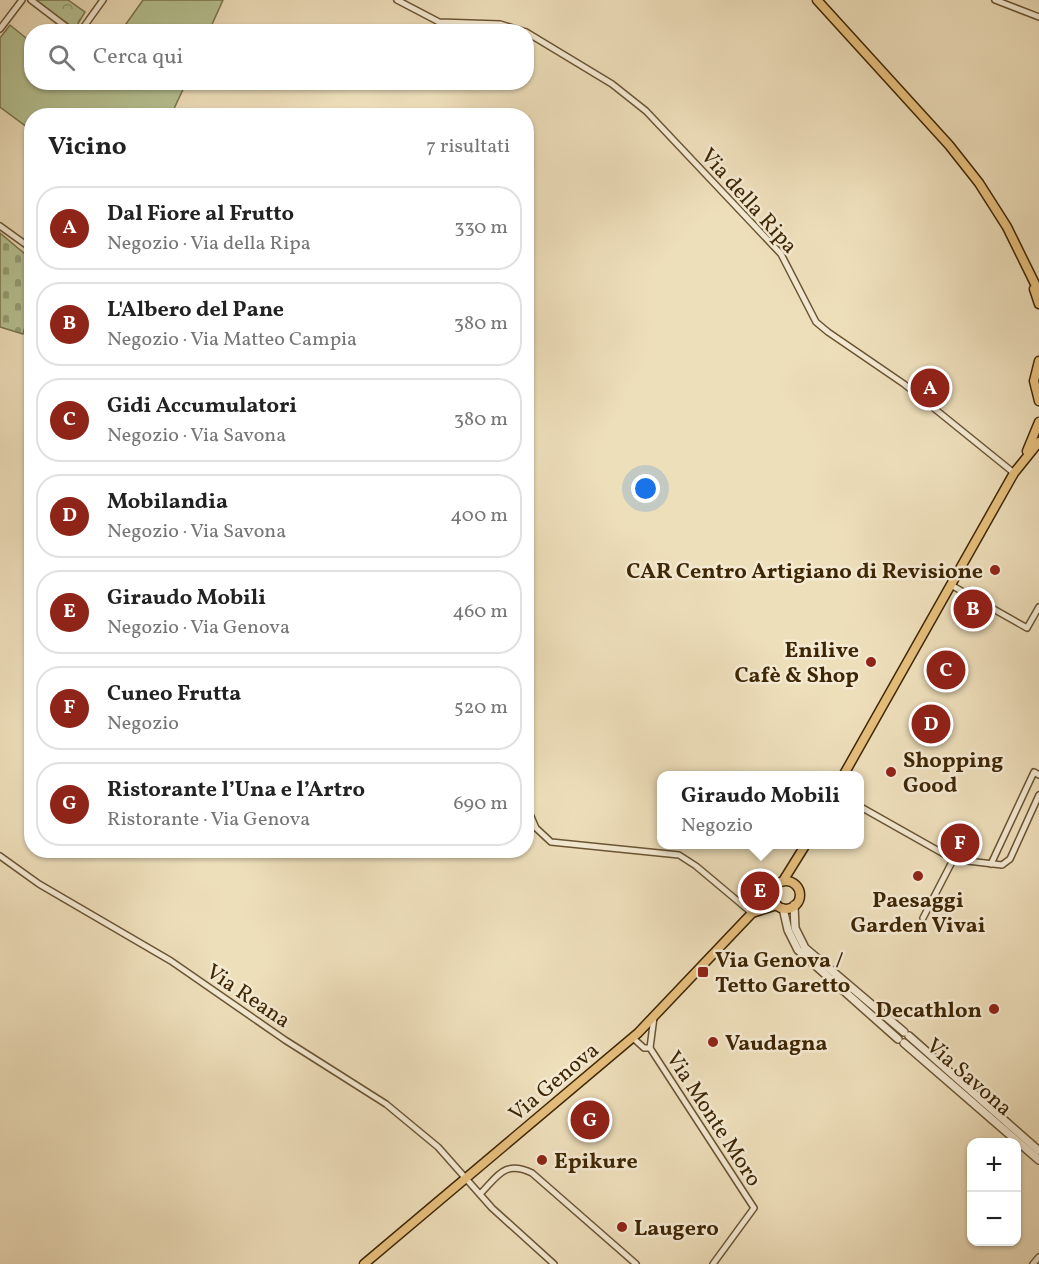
<!DOCTYPE html>
<html lang="it">
<head>
<meta charset="utf-8">
<style>
  body { margin:0; font-family:Vollkorn,serif; background:#f6f6f6; color:#222 }
  .controls { position:absolute; right:18px; bottom:18px; display:grid; overflow:hidden; border-radius:12px; box-shadow:0 2px 4px #0004 }
  .controls button { width:54px; height:54px; display:grid; place-items:center; padding:0; border:0; border-bottom:2px solid #e0e0e0; background:#fff; color:#222; font:30px sans-serif }
  .you { position:absolute; left:646px; top:489px; width:21px; height:21px; margin:-15px; border:4px solid #fff; border-radius:50%; background:#1a73e8; box-shadow:0 0 0 9px #1a73e833 }
  .badge { display:grid; place-items:center; width:39px; height:39px; border-radius:50%; background:#8f2418; color:#fff; font-size:20px; font-weight:700 }
  .pin { position:absolute; translate:-50% -50%; border:3px solid #fff; box-shadow:0 2px 6px #0006 }
  .popup { position:absolute; left:657px; top:771px; width:207px; height:78px; box-sizing:border-box; display:grid; place-content:center; border-radius:12px; background:#fff; filter:drop-shadow(0 2px 4px #0005); font-size:20px; white-space:nowrap; color:#767676 }
  .popup b { font-size:22px; color:#222 }
  .popup::after { content:''; position:absolute; left:50%; top:100%; margin-left:-12px; border:12px solid transparent; border-top-color:#fff }
  .list { margin:0; padding:0; list-style:none }
  h2 { display:flex; justify-content:space-between; align-items:center; height:78px; margin:0; padding:0 24px; font-size:26px }
  h2 small { font-size:20px; font-weight:400; color:#767676 }
  .list li { display:grid; grid-template-columns:39px 1fr auto; gap:18px; align-items:center; box-sizing:border-box; height:84px; margin:0 12px 12px; padding:0 12px; border:2px solid #e0e0e0; border-radius:24px }
  .list b { display:block; font-size:22px; white-space:nowrap }
  .list p { margin:0; font-size:20px; white-space:nowrap; color:#767676 }
  .list em { font-size:20px; font-style:normal; color:#767676 }
  .icon { flex:none; width:33px; height:33px; fill:none; stroke:currentColor; stroke-width:2; stroke-linecap:round; stroke-linejoin:round }
  .map { position:relative; flex:none; width:1039px; height:1264px; overflow:hidden }
  .search { position:absolute; background:#fff; box-shadow:0 2px 4px #0004; left:24px; top:24px; width:510px; height:66px; display:flex; align-items:center; gap:15px; box-sizing:border-box; padding:0 21px; border-radius:24px; color:#767676; font-size:22px }
  .panel { position:absolute; background:#fff; box-shadow:0 2px 4px #0004; left:24px; top:108px; width:510px; height:750px; border-radius:24px }
  .map>svg:first-child { display:block }
  .grass { fill:#b6c292; stroke:#7a744b; stroke-width:1.5 }
  .forest { fill:url(#forest-crowns); stroke:#7a744b; stroke-width:1.5 }
  .cemetery { fill:url(#cemetery-stones); stroke:#7a744b; stroke-width:1.5 }
  .lines { fill:none; stroke-linecap:round; stroke-linejoin:round }
  .minor-casing { stroke:#6a5432; stroke-width:8 }
  .tertiary-casing { stroke:#6a5432; stroke-width:10 }
  .primary-casing { stroke:#3e2604; stroke-width:11 }
  .minor { stroke:#f4ead3; stroke-width:5 }
  .tertiary { stroke:#f4ead3; stroke-width:7 }
  .primary { stroke:#e7c07e; stroke-width:8 }
  .poi-dot { fill:#8f2418; stroke:#f4ead3; stroke-width:2 }
  .labels { text-anchor:middle; stroke-width:5; stroke-linejoin:round; paint-order:stroke }
  .street-label { font-size:22px; fill:#3e2604; stroke:#f4ead3 }
  .poi-label { font-size:22px; font-weight:bold; fill:#3e2604; stroke:#f4ead3; text-anchor:start }
</style>
</head>
<body>
<div class="map">
<svg width="1039" height="1264" viewBox="0 0 1039 1264">
  <defs>
    <pattern id="forest-crowns" width="20" height="18" patternUnits="userSpaceOnUse" patternTransform="scale(1.5)"><rect width="20" height="18" fill="#b6c292"/><path d="M2 6a3 3 0 1 1 6 0M12 15a3 3 0 1 1 6 0" fill="none" stroke="#959d75"/></pattern>
    <pattern id="cemetery-stones" width="16" height="16" patternUnits="userSpaceOnUse" patternTransform="scale(1.5)"><rect width="16" height="16" fill="#b6c292"/><path d="M2 7V4a2 2 0 0 1 4 0v3zM10 15v-3a2 2 0 0 1 4 0v3z" fill="#959d75"/></pattern>
  </defs>
  <rect width="100%" height="100%" fill="#eedfbb"/>
  <filter id="stains"><feTurbulence type="fractalNoise" baseFrequency=".00333" numOctaves="4"/><feColorMatrix values="0 0 0 0 .2 0 0 0 0 .09 0 0 0 0 .02 0 0 0 .5 -.17"/></filter>
  <radialGradient id="worn" r=".72"><stop offset=".6" stop-color="#630" stop-opacity="0"/><stop offset="1" stop-color="#630" stop-opacity=".3"/></radialGradient>
  <g class="grass">
    <path d="M143,0H223L209,31H121Z"/>
    <path d="M10,25L31,42L32,82L186,83L171,115L32,116L31,130L0,107V38Z"/>
  </g>
  <path class="forest" d="M35,0H68L85,12L75,29Z"/>
  <path class="cemetery" d="M0,233L31,259V306L23,334L0,327Z"/>
  <g class="lines">
    <defs>
      <g id="minor">
        <path d="M31,0L73,32"/>
        <path d="M397,0L439,22L500,24L526,32"/>
        <path d="M995,0L1039,17"/>
        <path d="M0,29L22,0"/>
        <path d="M80,32L103,0"/>
        <path d="M526,32L612,84L646,111L781,254L816,322L828,332L904,384L1014,473"/>
        <path d="M0,226L32,249"/>
        <path d="M951,585L1027,628L1039,607"/>
        <path d="M526,805L536,828L551,842L679,855L696,866L752,913"/>
        <path d="M859,806L944,854L959,860L1002,865L1010,859L1039,795"/>
        <path d="M0,856L39,884L171,961L285,1040L386,1104L438,1147L492,1208L554,1264"/>
        <path d="M991,864L1034,772L1039,775"/>
        <path d="M923,918L954,858"/>
        <path d="M654,1017L650,1048L754,1208L713,1264"/>
        <path d="M633,1038L644,1048H650"/>
        <path d="M480,1194C498,1176 504,1160 532,1173L636,1264"/>
        <path d="M1033,1264L1039,1257"/>
      </g>
      <g id="tertiary">
        <path d="M794,905L795,928L805,948L904,1032"/>
        <path d="M783,908L788,930L798,950L898,1039"/>
        <path d="M909,1036L1039,1151"/>
        <path d="M904,1043L1039,1160"/>
      </g>
      <g id="primary">
        <path d="M817,0L949,145L979,183L1007,227L1039,292"/>
        <path d="M1034,289L1039,304"/>
        <path d="M1039,361L1034,381L1039,401"/>
        <path d="M1027,451L1039,422"/>
        <path d="M843,776L1014,473L1039,442"/>
        <path d="M783,881L806,844"/>
        <circle cx="786" cy="895" r="14"/>
        <path d="M752,913L777,905"/>
        <path d="M364,1264L638,1033L773,891"/>
      </g>
    </defs>
    <use href="#minor" class="minor-casing"/>
    <use href="#tertiary" class="tertiary-casing"/>
    <use href="#primary" class="primary-casing"/>
    <use href="#minor" class="minor"/>
    <use href="#tertiary" class="tertiary"/>
    <use href="#primary" class="primary"/>
  </g>
  <g class="poi-dot">
    <circle cx="995" cy="570" r="6"/>
    <circle cx="871" cy="662" r="6"/>
    <circle cx="891" cy="772" r="6"/>
    <circle cx="918" cy="876" r="6"/>
    <rect x="697" y="966" width="12" height="12" rx="3"/>
    <circle cx="994" cy="1009" r="6"/>
    <circle cx="713" cy="1042" r="6"/>
    <circle cx="542" cy="1160" r="6"/>
    <circle cx="622" cy="1227" r="6"/>
  </g>
  <g class="labels">
    <g class="street-label">
      <text transform="translate(750 200) rotate(48)" y="8">Via della Ripa</text>
      <text transform="translate(249 995) rotate(34)" y="8">Via Reana</text>
      <text transform="translate(970 1076) rotate(41)" y="8">Via Savona</text>
      <text transform="translate(553 1081) rotate(-40)" y="8">Via Genova</text>
      <text transform="translate(715 1118) rotate(57)" y="8">Via Monte Moro</text>
    </g>
    <g class="poi-label">
      <text x="983" y="578" text-anchor="end">CAR Centro Artigiano di Revisione</text>
      <text x="859" y="657" text-anchor="end">Enilive<tspan x="859" dy="25">Cafè &amp; Shop</tspan></text>
      <text x="903" y="767">Shopping<tspan x="903" dy="25">Good</tspan></text>
      <text x="918" y="907" text-anchor="middle">Paesaggi<tspan x="918" dy="25">Garden Vivai</tspan></text>
      <text x="715" y="967">Via Genova /<tspan x="715" dy="25">Tetto Garetto</tspan></text>
      <text x="982" y="1017" text-anchor="end">Decathlon</text>
      <text x="725" y="1050">Vaudagna</text>
      <text x="554" y="1168">Epikure</text>
      <text x="634" y="1235">Laugero</text>
    </g>
  </g>
  <rect width="100%" height="100%" filter="url(#stains)"/>
  <rect width="100%" height="100%" fill="url(#worn)"/>
</svg>
<div class="controls">
<button>+</button>
<button>−</button>
</div>
<div class="you"></div>
<div class="pin badge" style="left:930px;top:388px">A</div>
<div class="pin badge" style="left:973px;top:609px">B</div>
<div class="pin badge" style="left:946px;top:670px">C</div>
<div class="pin badge" style="left:931px;top:724px">D</div>
<div class="pin badge" style="left:760px;top:891px">E</div>
<div class="popup"><b>Giraudo Mobili</b>Negozio</div>
<div class="pin badge" style="left:960px;top:843px">F</div>
<div class="pin badge" style="left:590px;top:1120px">G</div>
<div class="search"><svg class="icon" aria-label="search" viewBox="0 0 24 24"><circle cx="10" cy="10" r="6"/><path d="M15 15l6 6"/></svg>Cerca qui</div>
<section class="panel">
<h2>Vicino<small>7 risultati</small></h2>
<ul class="list">
<li><span class="badge">A</span><div><b>Dal Fiore al Frutto</b><p>Negozio · Via della Ripa</p></div><em>330 m</em></li>
<li><span class="badge">B</span><div><b>L'Albero del Pane</b><p>Negozio · Via Matteo Campia</p></div><em>380 m</em></li>
<li><span class="badge">C</span><div><b>Gidi Accumulatori</b><p>Negozio · Via Savona</p></div><em>380 m</em></li>
<li><span class="badge">D</span><div><b>Mobilandia</b><p>Negozio · Via Savona</p></div><em>400 m</em></li>
<li><span class="badge">E</span><div><b>Giraudo Mobili</b><p>Negozio · Via Genova</p></div><em>460 m</em></li>
<li><span class="badge">F</span><div><b>Cuneo Frutta</b><p>Negozio</p></div><em>520 m</em></li>
<li><span class="badge">G</span><div><b>Ristorante l’Una e l’Artro</b><p>Ristorante · Via Genova</p></div><em>690 m</em></li>
</ul>
</section>
</div>
</body>
</html>
